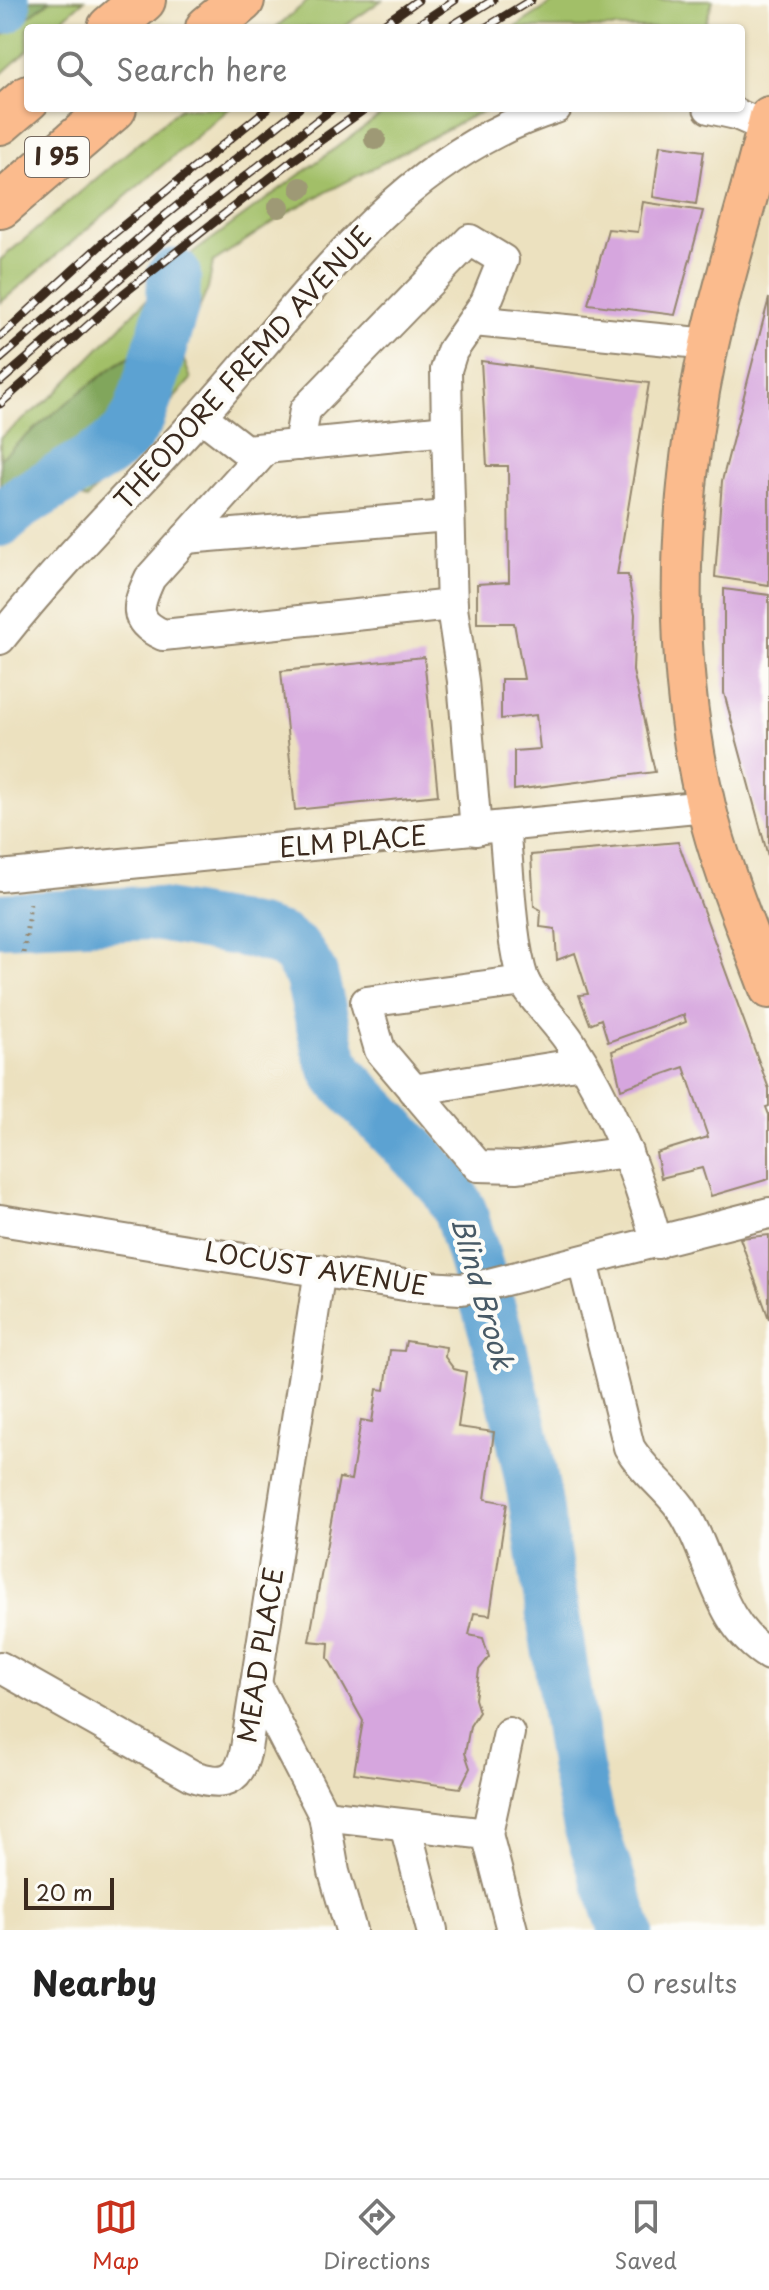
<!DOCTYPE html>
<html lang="en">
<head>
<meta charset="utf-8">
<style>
  body { margin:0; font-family:"Playpen Sans",sans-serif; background:#f2f2f2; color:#222 }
  .scale { position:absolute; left:24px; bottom:20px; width:90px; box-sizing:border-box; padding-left:8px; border:4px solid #3b2a1e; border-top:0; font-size:22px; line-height:28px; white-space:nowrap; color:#3b2a1e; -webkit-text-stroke:6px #fdfcf7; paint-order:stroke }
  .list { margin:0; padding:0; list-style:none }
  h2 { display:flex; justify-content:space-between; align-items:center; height:104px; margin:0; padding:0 32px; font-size:34px }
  h2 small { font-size:26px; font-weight:400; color:#767676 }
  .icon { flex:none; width:44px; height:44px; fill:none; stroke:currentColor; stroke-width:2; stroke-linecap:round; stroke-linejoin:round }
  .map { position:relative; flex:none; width:769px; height:1930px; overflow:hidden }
  .search { position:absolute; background:#fff; box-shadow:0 2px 6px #0004; left:24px; right:24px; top:24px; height:88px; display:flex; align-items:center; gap:20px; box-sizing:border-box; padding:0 28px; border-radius:8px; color:#767676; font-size:30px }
  .sheet { height:248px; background:#fff }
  nav { display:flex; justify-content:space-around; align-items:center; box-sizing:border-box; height:112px; border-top:2px solid #e0e0e0; background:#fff; font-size:22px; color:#767676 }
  nav a { display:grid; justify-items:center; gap:4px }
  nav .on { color:#c8321e }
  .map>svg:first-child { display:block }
  .green { fill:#a2bf67; stroke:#6e7442; stroke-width:2 }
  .forest { fill:#81a65c; stroke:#5e683d; stroke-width:2 }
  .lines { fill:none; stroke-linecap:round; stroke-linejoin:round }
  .river { stroke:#5ca2d2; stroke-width:54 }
  .building { fill:#d6a6de }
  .minor-casing { stroke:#94866e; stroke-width:34 }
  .major-casing { stroke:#94866e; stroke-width:42 }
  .highway-casing { stroke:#94866e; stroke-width:48 }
  .path { stroke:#94866e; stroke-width:5; stroke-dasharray:2 6; stroke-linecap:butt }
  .minor { stroke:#fff; stroke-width:30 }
  .major { stroke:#fbbb8d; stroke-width:38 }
  .highway { stroke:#fbbb8d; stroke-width:44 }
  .rail-casing { stroke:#3b2a1e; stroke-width:9 }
  .rail { stroke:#fdfcf7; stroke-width:6; stroke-dasharray:18; stroke-linecap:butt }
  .tree { fill:#9e9975 }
  .labels { text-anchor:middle; stroke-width:8; stroke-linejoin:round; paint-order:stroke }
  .shield { fill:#fdfcf7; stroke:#75695f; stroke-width:2 }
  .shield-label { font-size:24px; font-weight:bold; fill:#3b2a1e }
  .street-label { font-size:26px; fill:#3b2a1e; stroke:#fdfcf7 }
  .water-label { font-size:28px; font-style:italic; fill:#485a66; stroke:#fdfcf7 }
</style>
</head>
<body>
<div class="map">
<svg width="769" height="1930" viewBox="0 0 769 1930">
  <rect width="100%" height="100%" fill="#fdfcf7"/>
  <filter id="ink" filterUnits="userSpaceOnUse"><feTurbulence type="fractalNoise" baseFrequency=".0125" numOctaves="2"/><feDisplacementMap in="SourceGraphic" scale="16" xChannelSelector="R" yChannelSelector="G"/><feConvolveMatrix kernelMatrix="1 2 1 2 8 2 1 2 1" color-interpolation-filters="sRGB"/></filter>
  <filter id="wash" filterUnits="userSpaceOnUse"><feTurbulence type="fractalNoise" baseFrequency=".006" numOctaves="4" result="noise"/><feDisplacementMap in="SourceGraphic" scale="32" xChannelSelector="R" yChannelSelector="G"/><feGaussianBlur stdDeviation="1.8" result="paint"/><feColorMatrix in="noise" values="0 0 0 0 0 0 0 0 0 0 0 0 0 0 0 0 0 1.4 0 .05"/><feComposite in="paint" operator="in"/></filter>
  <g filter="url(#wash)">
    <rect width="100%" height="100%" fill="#ece1bf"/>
    <g class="green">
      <path d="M0,0H84L52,28H28V50L0,75Z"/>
      <path d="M309,0H382L342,28H275Z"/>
      <path d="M557,0H713L704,28H514Z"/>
      <path d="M180,108H230L0,303V260Z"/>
      <path d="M390,108H494L474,115L292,210L213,262L208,289L187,335L182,355L191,379L87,499L62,491L53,492L0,541V438L54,395L189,256Z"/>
    </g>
    <g class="forest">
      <path d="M34,0H51L0,38V6Z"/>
      <path d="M141,353L173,367V382L100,469L82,478L66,481L37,498L0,532V459C28,433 58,410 88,386C105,374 121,358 141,353Z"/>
    </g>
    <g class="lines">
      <g class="river">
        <path d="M0,0L4,7"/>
        <path d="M0,520L20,503L108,451L126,436L138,418L145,399L173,303L174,275"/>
        <path d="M0,920L149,913L258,933L281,940L297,952L311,975L330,1055L339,1075L431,1170L447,1188L460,1211L497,1336L521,1428L534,1493L577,1769L590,1826L626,1930"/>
      </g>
    </g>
    <g id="blocks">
      <g class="building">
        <path d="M660,145L704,151L696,204L653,197Z"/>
        <path d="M643,202L703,211L675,315L588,304L608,229L638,232Z"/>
        <path d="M769,298V585L715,577L722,481Z"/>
        <path d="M481,361L649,383L617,575H628L635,614L633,671L655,772L514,790V751L540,749L536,715L501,719V679H524L514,623H477V584L509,582L508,466H487Z"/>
        <path d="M724,589L769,595V860L724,693Z"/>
        <path d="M424,657L438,795L295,810L281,671Z"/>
        <path d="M678,842L769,1089V1106L766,1107L769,1115V1179L711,1196L702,1168L661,1178L656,1153L708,1137L684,1067L621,1089L612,1051L686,1022L684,1015L608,1042L601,1019L590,1024L579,995L588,994L575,953L557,960L555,929L540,927L541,910L534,906L531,855Z"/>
        <path d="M769,1235V1319L740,1238Z"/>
        <path d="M406,1341L446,1347L445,1357L454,1369L466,1372L458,1427L494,1432L485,1499L507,1503L490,1615L474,1613L469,1635L483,1638L489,1657L479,1670L475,1699L479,1712L470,1726L465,1753L470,1768L460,1788L354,1773L363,1721L328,1658L329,1643L309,1641L339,1478L351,1480L361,1420L372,1422L377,1389L385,1390L390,1350L404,1351Z"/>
      </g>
    </g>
  </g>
  <g filter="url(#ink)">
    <use href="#blocks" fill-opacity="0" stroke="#94866e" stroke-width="2"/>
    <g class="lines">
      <defs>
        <g id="minor">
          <path d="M709,108L736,114L766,127"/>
          <path d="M474,321L710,344"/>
          <path d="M201,416L245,450L447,430L452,608L463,681L476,830"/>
          <path d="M299,445L305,410L470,240L503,260L486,302L452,351L446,370L447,430"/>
          <path d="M266,449L150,578C137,606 132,621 163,635L452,605"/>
          <path d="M186,538L448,516"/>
          <path d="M0,639C61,562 132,492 199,418C304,303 398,156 556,108"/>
          <path d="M504,827C509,871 510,939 523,979C530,997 559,1024 570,1042C611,1105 637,1171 657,1243"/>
          <path d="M0,876L706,806"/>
          <path d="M524,981L366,1002L380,1050L478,1166L518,1167L627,1152"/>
          <path d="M413,1090L582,1063"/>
          <path d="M0,1220L411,1286L461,1289L485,1285L769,1213"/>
          <path d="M583,1262L629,1447C643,1471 665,1486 681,1508C713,1556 716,1624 769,1655"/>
          <path d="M0,1667L193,1776C223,1786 240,1782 246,1749L320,1270"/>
          <path d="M256,1684L324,1815L334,1872L351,1930"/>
          <path d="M324,1815L487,1834L512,1930"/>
          <path d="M405,1825L432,1930"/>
          <path d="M487,1834L509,1733"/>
        </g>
        <path id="major" d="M769,116C751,193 726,268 709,345C677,496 670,655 706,806C721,869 747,929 769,989"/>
        <g id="highway">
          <path d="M110,28L143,0"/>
          <path d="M208,28L242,0"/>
          <path d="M0,122L28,98"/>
          <path d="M0,206L114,108"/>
        </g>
      </defs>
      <use href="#minor" class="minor-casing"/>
      <use href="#major" class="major-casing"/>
      <use href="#highway" class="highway-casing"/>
      <path class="path" d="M24,953L30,903"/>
      <use href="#minor" class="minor"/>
      <use href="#major" class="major"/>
      <use href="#highway" class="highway"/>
      <defs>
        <g id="rail">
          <path d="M378,28L418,0"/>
          <path d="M413,28L455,0"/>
          <path d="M448,28L493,0"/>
          <path d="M485,28L531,0"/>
          <path d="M0,337L107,239L268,108"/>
          <path d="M0,359L162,218L299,108"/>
          <path d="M0,382L171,234L333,108"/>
          <path d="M0,404L123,294L293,160L366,108"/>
        </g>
      </defs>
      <use href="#rail" class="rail-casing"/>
      <use href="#rail" class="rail"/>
    </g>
    <g class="tree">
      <circle cx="375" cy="139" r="11"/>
      <circle cx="301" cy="188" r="11"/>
      <circle cx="279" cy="207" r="11"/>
    </g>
  </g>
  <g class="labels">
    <rect class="shield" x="25" y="137" width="64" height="40" rx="6"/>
    <g class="shield-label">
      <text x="57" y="165">I 95</text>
    </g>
    <g class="street-label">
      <text transform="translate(243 368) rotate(-48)" y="9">THEODORE FREMD AVENUE</text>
      <text transform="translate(353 842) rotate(-5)" y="9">ELM PLACE</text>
      <text transform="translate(316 1269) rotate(9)" y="9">LOCUST AVENUE</text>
      <text transform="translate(261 1655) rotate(-81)" y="9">MEAD PLACE</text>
    </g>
    <g class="water-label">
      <text transform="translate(482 1293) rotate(74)" y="10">Blind Brook</text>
    </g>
  </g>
</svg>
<div class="scale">20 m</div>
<div class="search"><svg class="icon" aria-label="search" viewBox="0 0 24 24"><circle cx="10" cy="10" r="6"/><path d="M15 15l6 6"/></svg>Search here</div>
</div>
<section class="sheet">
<h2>Nearby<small>0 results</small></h2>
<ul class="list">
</ul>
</section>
<nav>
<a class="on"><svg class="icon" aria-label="map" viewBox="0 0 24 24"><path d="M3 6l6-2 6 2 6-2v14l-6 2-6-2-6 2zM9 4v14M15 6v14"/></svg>Map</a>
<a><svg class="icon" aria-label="directions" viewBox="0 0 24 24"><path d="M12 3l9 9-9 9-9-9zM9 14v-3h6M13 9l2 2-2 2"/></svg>Directions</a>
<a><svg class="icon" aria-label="saved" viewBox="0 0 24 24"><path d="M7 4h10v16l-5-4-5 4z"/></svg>Saved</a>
</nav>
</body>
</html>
